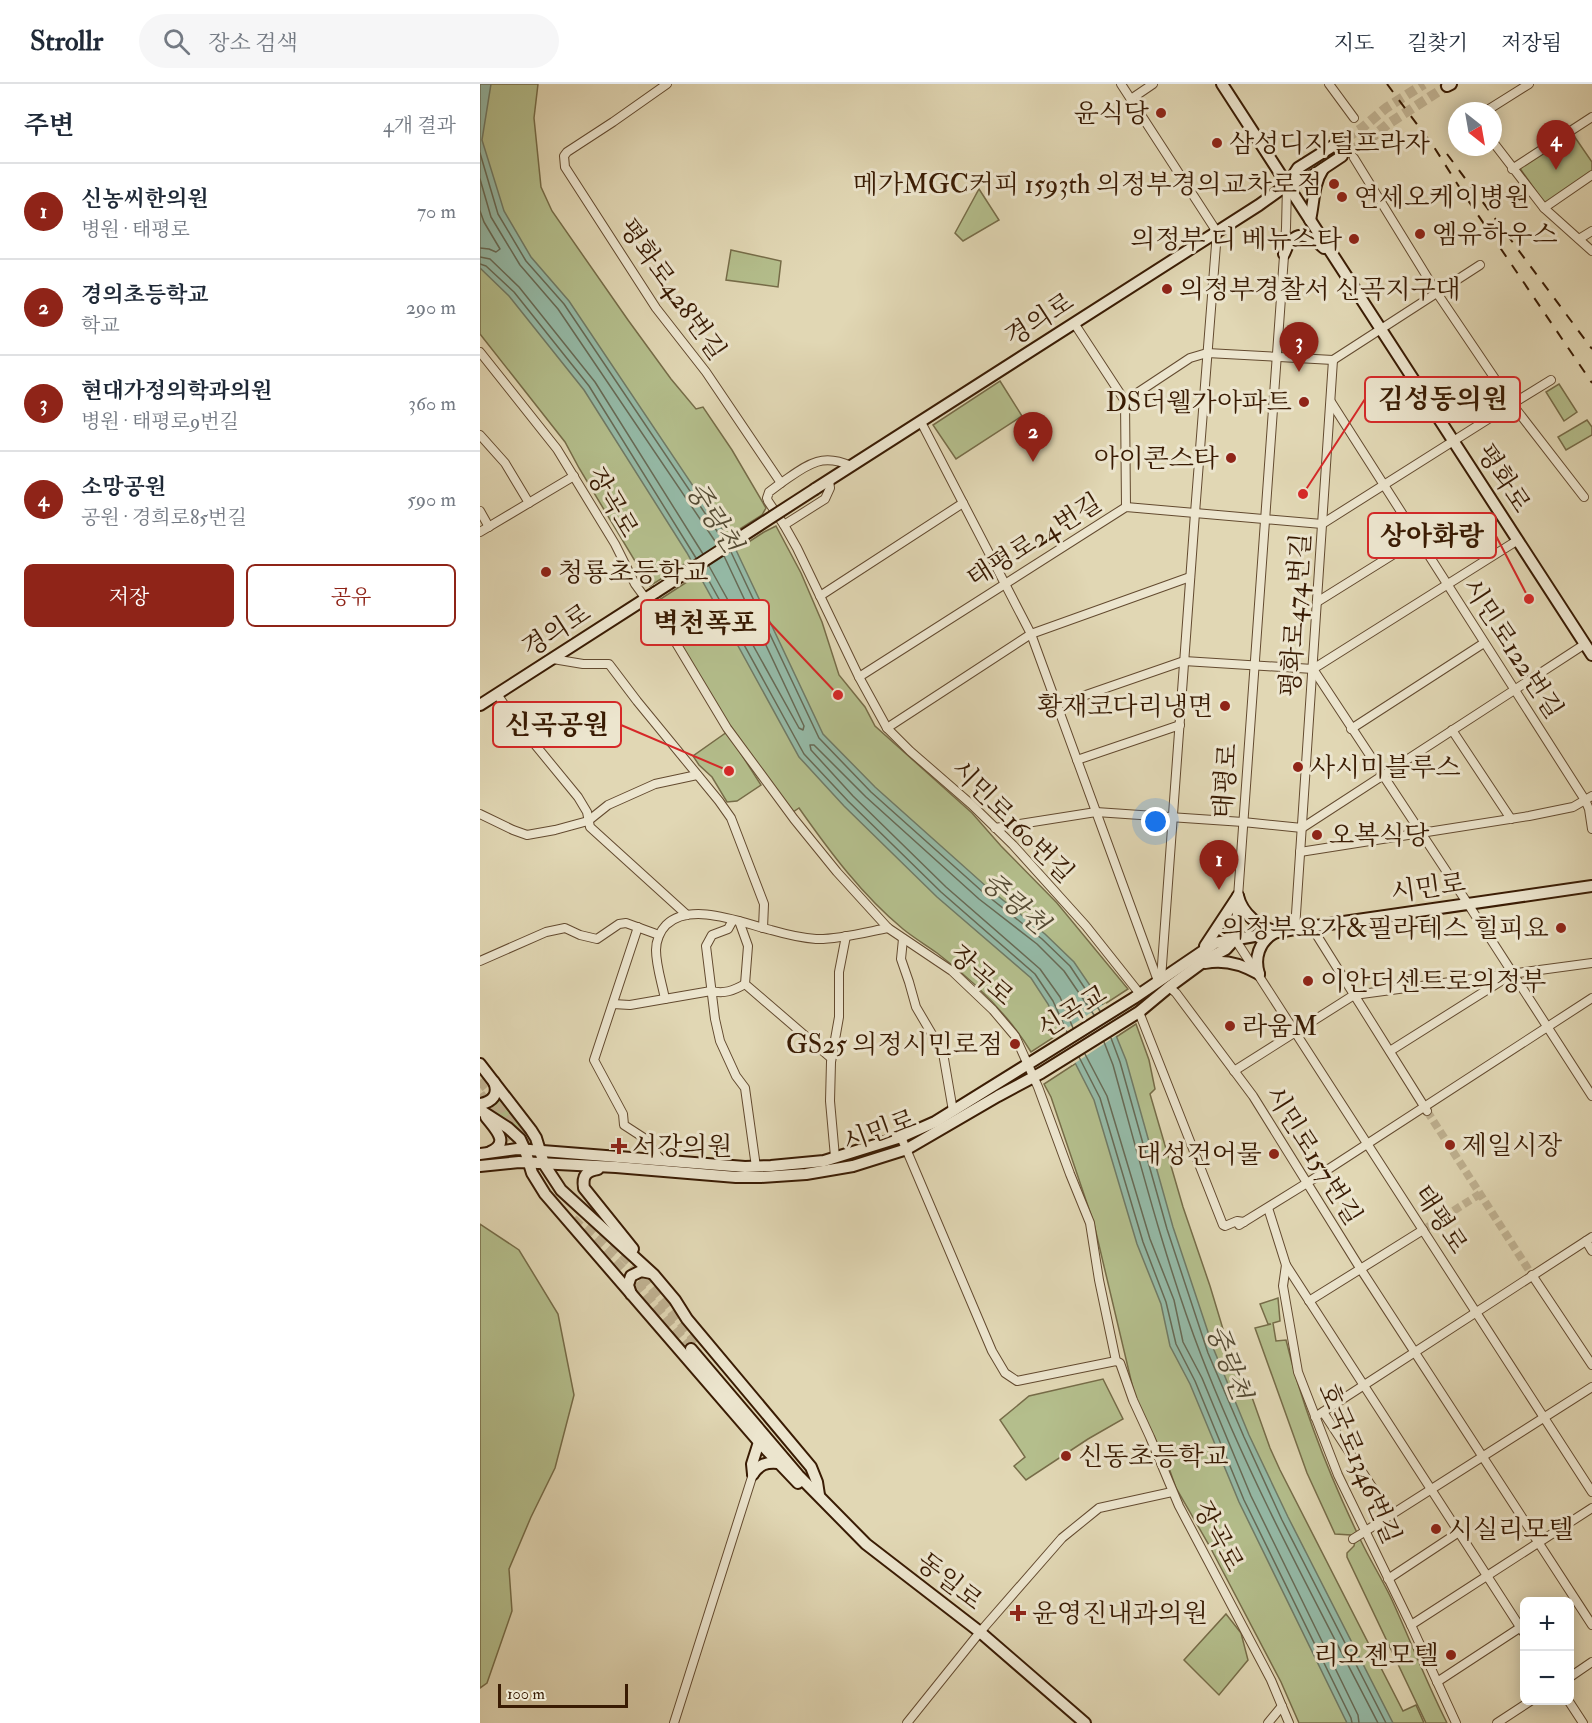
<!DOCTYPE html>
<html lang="ko">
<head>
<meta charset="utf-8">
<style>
  body { margin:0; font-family:"IM FELL Double Pica","Noto Serif KR",serif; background:#f6f6f7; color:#1f2937 }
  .controls { position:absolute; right:18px; bottom:18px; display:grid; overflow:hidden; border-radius:9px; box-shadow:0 3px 15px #0003 }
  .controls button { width:54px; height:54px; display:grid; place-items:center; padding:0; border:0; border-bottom:2px solid #e0e1e3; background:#fff; color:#1f2937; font:30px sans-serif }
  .compass { position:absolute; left:968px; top:18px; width:54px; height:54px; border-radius:50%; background:#fff; box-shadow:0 3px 15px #0003; rotate:149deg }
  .scale { position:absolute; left:18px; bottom:15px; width:130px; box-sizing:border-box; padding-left:6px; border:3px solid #391b03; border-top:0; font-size:16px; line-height:21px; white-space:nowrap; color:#391b03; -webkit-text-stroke:4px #ece5ce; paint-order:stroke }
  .you { position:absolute; left:676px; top:738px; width:21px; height:21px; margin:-15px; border:4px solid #fff; border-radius:50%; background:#1a73e8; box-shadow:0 0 0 9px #1a73e833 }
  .badge { display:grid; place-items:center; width:39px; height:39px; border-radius:50%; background:#8f2418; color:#fff; font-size:20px; font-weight:700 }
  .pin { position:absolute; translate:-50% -50px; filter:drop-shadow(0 2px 3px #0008) }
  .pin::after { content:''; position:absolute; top:32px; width:21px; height:18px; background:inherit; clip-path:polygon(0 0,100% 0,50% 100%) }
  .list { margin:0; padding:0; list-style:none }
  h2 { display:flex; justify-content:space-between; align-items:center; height:78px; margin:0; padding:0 24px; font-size:26px }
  h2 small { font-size:20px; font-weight:400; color:#747a83 }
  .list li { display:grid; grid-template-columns:39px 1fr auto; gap:18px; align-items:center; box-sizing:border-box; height:96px; padding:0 24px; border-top:2px solid #e0e1e3 }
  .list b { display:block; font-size:22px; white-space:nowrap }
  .list p { margin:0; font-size:20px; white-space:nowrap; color:#747a83 }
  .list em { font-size:20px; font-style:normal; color:#747a83 }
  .actions { display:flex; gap:12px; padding:18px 24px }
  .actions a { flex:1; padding:14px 0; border:2px solid #8f2418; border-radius:9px; text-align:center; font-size:21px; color:#8f2418 }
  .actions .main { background:#8f2418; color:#fff }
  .icon { flex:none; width:33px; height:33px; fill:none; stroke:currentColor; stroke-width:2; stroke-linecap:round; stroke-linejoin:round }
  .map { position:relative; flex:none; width:1112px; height:1639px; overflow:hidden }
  header { display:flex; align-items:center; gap:36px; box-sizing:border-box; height:84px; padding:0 30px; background:#fff; border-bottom:2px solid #e0e1e3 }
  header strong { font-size:28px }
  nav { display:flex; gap:33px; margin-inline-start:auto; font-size:21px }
  .search { width:420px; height:54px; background:#f6f6f7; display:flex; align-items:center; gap:15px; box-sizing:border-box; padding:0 21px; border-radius:33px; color:#747a83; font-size:22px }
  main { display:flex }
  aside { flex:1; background:#fff }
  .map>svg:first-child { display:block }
  .green { fill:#b4be8c; stroke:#766c48; stroke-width:1.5 }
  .water { fill:#95baa7; stroke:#707a65; stroke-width:1.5 }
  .pier { fill:#e1d7b4 }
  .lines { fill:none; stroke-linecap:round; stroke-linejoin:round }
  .shore { stroke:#676a55; stroke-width:1.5 }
  .street-tunnel { stroke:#bfb191; stroke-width:8; stroke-dasharray:8 4; stroke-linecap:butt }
  .secondary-tunnel { stroke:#bfb191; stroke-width:10; stroke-dasharray:10 5; stroke-linecap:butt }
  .street-casing { stroke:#634a2f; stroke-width:10 }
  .secondary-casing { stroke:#391b03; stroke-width:14 }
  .street { stroke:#ece5ce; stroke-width:8 }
  .secondary { stroke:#ece5ce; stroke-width:10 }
  .rail { stroke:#391b03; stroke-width:2; stroke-dasharray:10 10; stroke-linecap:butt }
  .secondary-bridge-casing { stroke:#391b03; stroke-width:14; stroke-linecap:butt }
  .secondary-bridge { stroke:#ece5ce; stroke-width:10 }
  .poi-dot { fill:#8f2418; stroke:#ece5ce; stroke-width:2 }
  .labels { text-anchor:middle; stroke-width:6; stroke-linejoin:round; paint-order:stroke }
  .poi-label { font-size:26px; fill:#391b03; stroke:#ece5ce; text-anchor:start }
  .street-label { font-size:26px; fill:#391b03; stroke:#ece5ce }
  .water-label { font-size:27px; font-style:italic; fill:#554b34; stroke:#ece5ce }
  .leader { fill:none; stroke:#d62828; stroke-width:2 }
  .callout-dot { fill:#d62828; stroke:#ece5ce; stroke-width:2 }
  .callout { fill:#ece5ce; stroke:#d62828; stroke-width:2 }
  .callout-label { font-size:27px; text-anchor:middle; font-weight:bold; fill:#391b03 }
</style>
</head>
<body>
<header>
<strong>Strollr</strong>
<div class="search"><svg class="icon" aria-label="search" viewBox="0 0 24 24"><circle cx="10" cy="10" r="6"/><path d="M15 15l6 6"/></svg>장소 검색</div>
<nav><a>지도</a><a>길찾기</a><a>저장됨</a></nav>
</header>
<main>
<aside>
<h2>주변<small>4개 결과</small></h2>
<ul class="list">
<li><span class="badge">1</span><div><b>신농씨한의원</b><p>병원 · 태평로</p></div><em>70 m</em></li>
<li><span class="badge">2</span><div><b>경의초등학교</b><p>학교</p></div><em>290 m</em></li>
<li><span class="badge">3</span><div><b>현대가정의학과의원</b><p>병원 · 태평로9번길</p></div><em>360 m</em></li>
<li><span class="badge">4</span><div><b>소망공원</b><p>공원 · 경희로85번길</p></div><em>590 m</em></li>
</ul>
<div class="actions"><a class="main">저장</a><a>공유</a></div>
</aside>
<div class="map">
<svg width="1112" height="1639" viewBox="0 0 1112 1639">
  <rect width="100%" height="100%" fill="#e1d7b4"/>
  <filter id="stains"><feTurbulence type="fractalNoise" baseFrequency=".00333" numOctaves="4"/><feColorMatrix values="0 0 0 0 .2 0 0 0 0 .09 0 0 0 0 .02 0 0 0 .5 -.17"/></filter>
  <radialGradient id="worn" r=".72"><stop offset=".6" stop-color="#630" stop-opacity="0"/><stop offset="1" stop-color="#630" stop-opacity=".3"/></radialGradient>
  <g class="green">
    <path d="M0,0H58L54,34L61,103L72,127L148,236L191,295L216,325L223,323L252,366L286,424L282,431L170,502L99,384L85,358L0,250Z"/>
    <path d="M1092,49L1112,78V89L1065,120L1039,83Z"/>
    <path d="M499,105L519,136L483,157L475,149Z"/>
    <path d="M251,166L301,177L298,203L246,196Z"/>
    <path d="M520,297L542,332L476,375L453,341Z"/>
    <path d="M1079,300L1097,328L1084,337L1066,308Z"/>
    <path d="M1107,336L1112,343V351L1086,366L1078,353Z"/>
    <path d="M296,442L321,489L342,538L359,591L385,623L395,642L492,729L521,762L577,819L648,905L551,968C527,928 494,897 457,869C446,861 434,854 423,845C382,811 350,768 319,724L313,728L240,628L179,527V516L284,448Z"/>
    <path d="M247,648L281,701L257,717L247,718L232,693L219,681L213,672Z"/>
    <path d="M656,940L669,976L675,1005L670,1010L703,1123L730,1202L749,1265L768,1302L790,1364L800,1386L923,1627L936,1621L944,1639H819L801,1598L729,1461L696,1404L689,1384L655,1313L614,1140L571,1013L564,1000Z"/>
    <path d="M20,1013L41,1042L40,1045H38L6,1024Z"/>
    <path d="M0,1140L39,1166L78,1230L94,1311L75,1384L51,1433L29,1485L32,1527L7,1599L0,1604Z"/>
    <path d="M798,1214L800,1237L793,1239L796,1257L806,1256C823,1326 850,1393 881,1457C890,1476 902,1495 911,1514C930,1555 946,1598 967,1639H946L867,1473V1469L874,1462L875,1457L871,1451L855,1450L827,1389L775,1244L791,1240H788L780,1220Z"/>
    <path d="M623,1295L643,1335L608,1355L546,1396L534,1382L545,1373L520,1336L549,1312Z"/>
    <path d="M746,1530L761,1549L768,1576L739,1611L704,1576Z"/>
  </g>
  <path class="water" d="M0,0H11L2,56L24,127L51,173L89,217L256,466L343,650L395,703L508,804L565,850L594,878L624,922L646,976L693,1143L734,1266L769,1351L808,1433L913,1639H867L759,1418L710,1300L690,1262L681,1220L657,1160L614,1016L588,965L568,920L551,894L457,813L364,722L319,673L207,469L104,306L29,212L0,184Z"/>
  <path class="pier" d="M626,919L639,950L592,981L578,950Z"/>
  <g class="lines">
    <g class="shore">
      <path d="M0,69L18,130L46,177L84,220L243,456"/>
      <path d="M0,95L11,133L40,181L78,225L237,460"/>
      <path d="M0,127L4,138L20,165L16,168L9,165L0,164"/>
      <path d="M0,173L10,175L39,203L115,298L223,470"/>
      <path d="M0,180L6,182L34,208L109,302L216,474"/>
      <path d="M251,468L339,654L391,708L504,809L562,855L590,882L620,927"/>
      <path d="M229,482L319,644L323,646L324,642L244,472"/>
      <path d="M223,486L324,670L368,717L461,808L555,890L573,917L587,948"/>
      <path d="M593,944L580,913L560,885L466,803L373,712L331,666L330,661H334L386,713L499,815L557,860L584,887L614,931"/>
      <path d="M631,954L640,978L687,1145L728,1269L764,1353L802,1436L906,1639"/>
      <path d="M624,958L633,981C660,1078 685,1177 721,1271C770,1398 836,1518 898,1639"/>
      <path d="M605,970L627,1012L670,1155L694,1216L703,1258L722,1294L771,1412L878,1631L879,1639"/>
      <path d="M599,973L620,1014L663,1158L686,1218L696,1260L715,1297L764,1416L871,1634L872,1639"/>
    </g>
    <g class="street-tunnel">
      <path d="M947,1027L1052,1191"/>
      <path d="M943,1146L1000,1110"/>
    </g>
    <g class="secondary-tunnel">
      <path d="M853,62L882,44L906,24L944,0"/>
      <path d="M862,72L890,55L908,40L967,2"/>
      <path d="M0,996L20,1020L57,1073"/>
      <path d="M0,1010L43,1071"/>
      <path d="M93,1135L156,1199L211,1265"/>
      <path d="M110,1139L152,1180L218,1259"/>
    </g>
    <defs>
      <g id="street">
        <path d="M187,0L133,38L87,68L84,72L85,83L176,224L226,288L301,399C326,382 340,368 371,382"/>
        <path d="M641,0L737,148L715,429L681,895"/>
        <path d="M849,0L874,34"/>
        <path d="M651,15L673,0"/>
        <path d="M1006,27L1049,0"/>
        <path d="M1013,58L1064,124L1112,167"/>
        <path d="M1032,85L1112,33"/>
        <path d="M807,101L806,144L755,855L1112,1408"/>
        <path d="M1064,124L1112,91"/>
        <path d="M1099,155L1112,147"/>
        <path d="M594,239L645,317L646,423"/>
        <path d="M0,268L77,365L135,460L155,500L187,544L247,644L314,735L357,788L408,844L472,887L513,926L535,952L558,1003L590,1090L610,1139L619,1196L636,1277L640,1279L653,1316L670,1353L699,1422L791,1596L809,1639"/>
        <path d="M853,276L1000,181"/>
        <path d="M1071,296L1032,320L1104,413"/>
        <path d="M645,317L710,274L727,269L853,276"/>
        <path d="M851,318L1105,716L1109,725L1112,745"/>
        <path d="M441,338L551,550L678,897"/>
        <path d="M0,351L25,379L49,419"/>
        <path d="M301,399L289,408L287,414L288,417L304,441L317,464L379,593L407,644L430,667L491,720L533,761L606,842L660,910"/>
        <path d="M0,427L9,443"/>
        <path d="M304,441L345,415L350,404L349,396"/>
        <path d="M0,448L94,392"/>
        <path d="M340,512L483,419"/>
        <path d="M837,518L938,455"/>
        <path d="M73,575L103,580H129L157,617L239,717L251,734L284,820L283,844"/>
        <path d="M833,585L988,820L1112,1012"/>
        <path d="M833,585L1038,456"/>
        <path d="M379,593L646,423L842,440L1032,320L957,209L874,74"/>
        <path d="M17,610L34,635L98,713L107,728L110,743L207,831"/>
        <path d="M577,621L704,577L833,585"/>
        <path d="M407,644L551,550L710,493"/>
        <path d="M871,645L1004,559"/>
        <path d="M972,646L1031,735"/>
        <path d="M597,676L700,641"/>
        <path d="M0,730L33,746L47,751L75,746L108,737L128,721L175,700L217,691"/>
        <path d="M515,744L616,728L763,738L822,744L1105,560"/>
        <path d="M820,768L1049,732L1093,723L1112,712"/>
        <path d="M253,836L248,845L232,851L226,862L235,935L240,957L256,992L265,1004L276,1083"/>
        <path d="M259,837L268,862L265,900L351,974"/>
        <path d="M831,842L947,1027"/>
        <path d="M158,843L114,976L143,1030L144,1041L164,1054L181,1076"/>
        <path d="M815,845L853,276"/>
        <path d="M423,855L421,875L429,898L436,923L463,969L473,1027"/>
        <path d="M0,877L66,848L85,844L100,851L117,855L139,840L146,839L179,851"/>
        <path d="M689,903L696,909L773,1012L880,1184L1112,1541"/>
        <path d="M185,915C182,899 176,882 176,866C176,857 180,847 186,841C211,817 262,839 291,846C305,850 321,854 336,855C356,856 387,848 408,844"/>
        <path d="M133,920L150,921L231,907C244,910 253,907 265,900"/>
        <path d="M659,928L743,1141L745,1142L757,1137L764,1138"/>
        <path d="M910,967L1029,892"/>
        <path d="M754,987L874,911L1112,879"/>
        <path d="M421,1053L512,1267L525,1289L537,1297L636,1277"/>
        <path d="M355,1073L350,1017L351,978L359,933V888L366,852"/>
        <path d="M788,1124L806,1181L803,1202L818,1288L858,1391L931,1541L976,1639"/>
        <path d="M759,1141L827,1099L1112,914"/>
        <path d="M1106,1157L1112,1167"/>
        <path d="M806,1181L1044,1549"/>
        <path d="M1052,1191L1112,1281"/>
        <path d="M829,1217L943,1146"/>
        <path d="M843,1328L911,1432"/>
        <path d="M835,1333L1112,1153"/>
        <path d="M873,1455L1112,1303"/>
        <path d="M908,1495L979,1448"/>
        <path d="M931,1541L1112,1424"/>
        <path d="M1090,1593L1112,1578"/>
        <path d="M957,1598L1041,1543"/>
        <path d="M1088,1616L1103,1639"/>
        <path d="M194,1639L273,1390"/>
        <path d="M427,1639L500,1548L582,1454L619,1424L692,1408"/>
        <path d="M788,1639L802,1622"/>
        <path d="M1017,1639L1052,1616"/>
      </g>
      <g id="secondary">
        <path d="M742,0L1112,571"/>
        <path d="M967,2L971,0"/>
        <path d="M807,101L818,84L853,62"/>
        <path d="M830,136C834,119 833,100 843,85"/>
        <path d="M804,170C813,145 827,148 844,164"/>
        <path d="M335,405L779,121L807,101L826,96L862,72"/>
        <path d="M0,621L176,508"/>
        <path d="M758,812C762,829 779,844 796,847"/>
        <path d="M725,862L758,812"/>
        <path d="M725,879C744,875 762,880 779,890"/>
        <path d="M779,890C774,874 779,858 794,849"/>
        <path d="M0,980L51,1046L56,1054L64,1080L81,1106L174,1191L195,1216L207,1235L331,1383L337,1398L339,1411"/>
        <path d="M0,1020C13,1018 19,1010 14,998"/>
        <path d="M0,1026L28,1044L40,1055L45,1066L52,1089L65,1110L279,1358L318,1399"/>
        <path d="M6,1033C15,1045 31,1059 10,1068"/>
        <path d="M0,1070L37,1065L265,1083L291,1082L344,1077L421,1053L455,1038L654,914L735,859L815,845L1112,802"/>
        <path d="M0,1082L39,1078L136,1083L256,1093H281L326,1090L373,1082L427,1065L518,1012L561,989L659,928L689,903L727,875L746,865L755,855"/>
        <path d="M118,1085C106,1087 102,1092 104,1104L153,1165"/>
        <path d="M151,1210L148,1201L151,1192L161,1187L171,1189"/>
        <path d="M211,1265L319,1392L386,1460L500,1548L605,1639"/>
        <path d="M273,1390L272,1380L279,1358"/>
        <path d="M273,1390C280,1380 286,1378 298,1379"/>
      </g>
    </defs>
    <use href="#street" class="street-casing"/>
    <use href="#secondary" class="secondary-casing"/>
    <use href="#street" class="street"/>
    <use href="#secondary" class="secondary"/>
    <g class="rail">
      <path d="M907,0L954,63L983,109L1112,299"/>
      <path d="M967,70L1112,265"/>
    </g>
    <defs>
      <path id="secondary-bridge" d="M176,508L335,405"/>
    </defs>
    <use href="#secondary-bridge" class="secondary-bridge-casing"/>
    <use href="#secondary-bridge" class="secondary-bridge"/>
  </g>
  <g class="poi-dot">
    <circle cx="681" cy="29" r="6"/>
    <circle cx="737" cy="59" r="6"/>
    <circle cx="854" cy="100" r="6"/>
    <circle cx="862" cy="113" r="6"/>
    <circle cx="940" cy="150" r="6"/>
    <circle cx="874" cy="155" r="6"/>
    <circle cx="687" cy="205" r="6"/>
    <circle cx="824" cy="318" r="6"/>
    <circle cx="751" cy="374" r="6"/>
    <circle cx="66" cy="488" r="6"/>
    <circle cx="745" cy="622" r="6"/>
    <circle cx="818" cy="683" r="6"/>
    <circle cx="837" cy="751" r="6"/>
    <circle cx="1081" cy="844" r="6"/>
    <circle cx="828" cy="897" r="6"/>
    <circle cx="750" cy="942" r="6"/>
    <circle cx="535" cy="960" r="6"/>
    <circle cx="970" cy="1061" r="6"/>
    <path d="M136 1053h6v6h6v6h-6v6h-6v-6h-6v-6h6z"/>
    <circle cx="794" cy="1070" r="6"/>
    <circle cx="586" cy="1372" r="6"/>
    <circle cx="956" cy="1445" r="6"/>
    <path d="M535 1520h6v6h6v6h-6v6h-6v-6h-6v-6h6z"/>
    <circle cx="971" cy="1571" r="6"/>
  </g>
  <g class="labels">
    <g class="poi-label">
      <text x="669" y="38" text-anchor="end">윤식당</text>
      <text x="749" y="68">삼성디지털프라자</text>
      <text x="842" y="109" text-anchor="end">메가MGC커피 1593th 의정부경의교차로점</text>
      <text x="874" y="122">연세오케이병원</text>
      <text x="952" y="159">엠유하우스</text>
      <text x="862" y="164" text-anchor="end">의정부 디 베뉴스타</text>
      <text x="699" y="214">의정부경찰서 신곡지구대</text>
      <text x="812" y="327" text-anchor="end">DS더웰가아파트</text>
      <text x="739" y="383" text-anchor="end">아이콘스타</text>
      <text x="78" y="497">청룡초등학교</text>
      <text x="733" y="631" text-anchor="end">황재코다리냉면</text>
      <text x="830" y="692">사시미블루스</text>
      <text x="849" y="760">오복식당</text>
      <text x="1069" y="853" text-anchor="end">의정부요가&amp;필라테스 힐피요</text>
      <text x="840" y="906">이안더센트로의정부</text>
      <text x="762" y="951">라움M</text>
      <text x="523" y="969" text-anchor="end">GS25 의정시민로점</text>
      <text x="982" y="1070">제일시장</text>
      <text x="152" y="1071">서강의원</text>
      <text x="782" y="1079" text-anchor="end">대성건어물</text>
      <text x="598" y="1381">신동초등학교</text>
      <text x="968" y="1454">시실리모텔</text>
      <text x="552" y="1538">윤영진내과의원</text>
      <text x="959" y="1580" text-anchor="end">리오젠모텔</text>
    </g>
    <g class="street-label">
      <text transform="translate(193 205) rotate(55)" y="9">평화로428번길</text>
      <text transform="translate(559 235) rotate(-33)" y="9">경의로</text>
      <text transform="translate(1024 394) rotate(57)" y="9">평화로</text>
      <text transform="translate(133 418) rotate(60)" y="9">장곡로</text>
      <text transform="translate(554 456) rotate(-32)" y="9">태평로24번길</text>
      <text transform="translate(815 531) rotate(-86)" y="9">평화로474번길</text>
      <text transform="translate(76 546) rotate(-33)" y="9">경의로</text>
      <text transform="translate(1033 564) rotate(57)" y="9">시민로122번길</text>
      <text transform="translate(745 697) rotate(-86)" y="9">태평로</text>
      <text transform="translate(533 737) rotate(45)" y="9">시민로160번길</text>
      <text transform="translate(948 803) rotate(-8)" y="9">시민로</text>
      <text transform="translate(502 891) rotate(42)" y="9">장곡로</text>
      <text transform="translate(592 927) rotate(-32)" y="9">신곡교</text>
      <text transform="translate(399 1046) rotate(-20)" y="9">시민로</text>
      <text transform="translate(834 1071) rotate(58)" y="9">시민로157번길</text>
      <text transform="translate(961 1135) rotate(57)" y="9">태평로</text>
      <text transform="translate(880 1379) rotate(67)" y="9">호국로1346번길</text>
      <text transform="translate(739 1452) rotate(62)" y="9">장곡로</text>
      <text transform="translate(470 1497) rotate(38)" y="9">동일로</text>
    </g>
    <g class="water-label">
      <text transform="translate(234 433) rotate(57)" y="9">중랑천</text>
      <text transform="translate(535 819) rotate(41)" y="9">중랑천</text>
      <text transform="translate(749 1278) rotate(69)" y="9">중랑천</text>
    </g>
  </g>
  <path class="leader" d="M823 410L885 315M1049 515L1016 452M358 611L289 538M249 687L141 641"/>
  <g class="callout-dot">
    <circle cx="823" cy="410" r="6"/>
    <circle cx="1049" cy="515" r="6"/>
    <circle cx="358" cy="611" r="6"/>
    <circle cx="249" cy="687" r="6"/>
  </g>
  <g class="callout">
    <rect x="885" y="293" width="155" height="45" rx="6"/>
    <rect x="888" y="429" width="128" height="45" rx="6"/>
    <rect x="161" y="516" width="128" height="45" rx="6"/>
    <rect x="13" y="618" width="128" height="45" rx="6"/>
  </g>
  <g class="callout-label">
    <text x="963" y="324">김성동의원</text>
    <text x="952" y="461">상아화랑</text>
    <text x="225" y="548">벽천폭포</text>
    <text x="77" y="650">신곡공원</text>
  </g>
  <rect width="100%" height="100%" filter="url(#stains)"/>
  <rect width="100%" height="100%" fill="url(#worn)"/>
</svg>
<div class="controls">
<button>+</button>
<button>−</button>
</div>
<svg class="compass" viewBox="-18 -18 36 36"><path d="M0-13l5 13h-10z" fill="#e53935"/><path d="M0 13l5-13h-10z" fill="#747a83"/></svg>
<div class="scale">100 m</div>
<div class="you"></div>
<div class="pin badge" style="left:739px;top:806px">1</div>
<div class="pin badge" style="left:553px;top:378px">2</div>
<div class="pin badge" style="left:819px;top:288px">3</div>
<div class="pin badge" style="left:1076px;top:86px">4</div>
</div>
</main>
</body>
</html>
